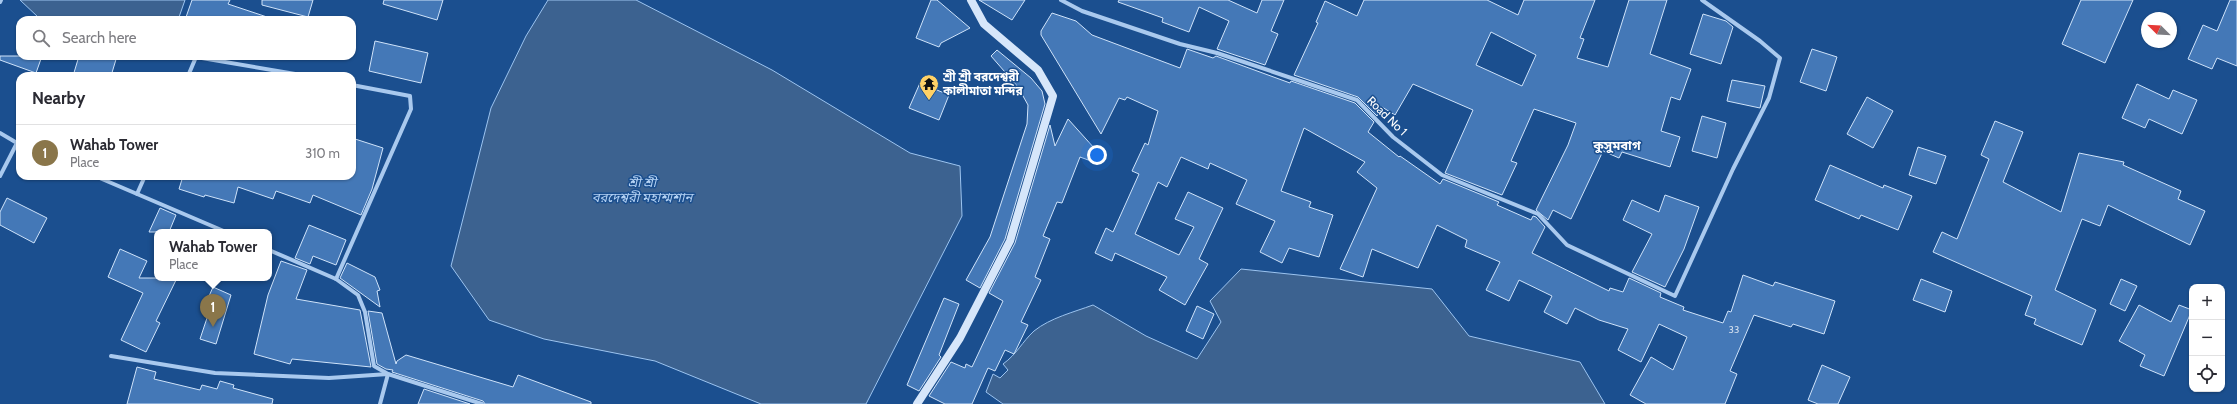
<!DOCTYPE html>
<html lang="en">
<head>
<meta charset="utf-8">
<style>
  body { margin:0; font-family:Cabin,"Noto Sans Bengali",sans-serif; background:#f2f2f3; color:#2b2b33 }
  .controls { position:absolute; right:12px; bottom:12px; display:grid; overflow:hidden; border-radius:8px; box-shadow:0 1px 3px #0004 }
  .controls button { width:36px; height:36px; display:grid; place-items:center; padding:0; border:0; border-bottom:1px solid #e1e1e2; background:#fff; color:#2b2b33; font:20px sans-serif }
  .compass { position:absolute; left:2141px; top:12px; width:36px; height:36px; border-radius:50%; background:#fff; box-shadow:0 1px 3px #0004; rotate:294deg }
  .you { position:absolute; left:1097px; top:155px; width:14px; height:14px; margin:-10px; border:3px solid #fff; border-radius:50%; background:#1a73e8; box-shadow:0 0 0 6px #1a73e833 }
  .badge { display:grid; place-items:center; width:26px; height:26px; border-radius:50%; background:#8a764a; color:#fff; font-size:13px; font-weight:700 }
  .pin { position:absolute; translate:-50% -33px; filter:drop-shadow(0 1px 2px #0008) }
  .pin::after { content:''; position:absolute; top:21px; width:14px; height:12px; background:inherit; clip-path:polygon(0 0,100% 0,50% 100%) }
  .popup { position:absolute; left:154px; top:229px; width:118px; height:52px; box-sizing:border-box; display:grid; place-content:center; border-radius:8px; background:#fff; filter:drop-shadow(0 1px 3px #0005); font-size:13px; white-space:nowrap; color:#7c7c81 }
  .popup b { font-size:15px; color:#2b2b33 }
  .popup::after { content:''; position:absolute; left:50%; top:100%; margin-left:-8px; border:8px solid transparent; border-top-color:#fff }
  .list { margin:0; padding:0; list-style:none }
  h2 { display:flex; justify-content:space-between; align-items:center; height:52px; margin:0; padding:0 16px; font-size:17px }
  h2 small { font-size:13px; font-weight:400; color:#7c7c81 }
  .list li { display:grid; grid-template-columns:26px 1fr auto; gap:12px; align-items:center; box-sizing:border-box; height:56px; padding:0 16px; border-top:1px solid #e1e1e2 }
  .list b { display:block; font-size:15px; white-space:nowrap }
  .list p { margin:0; font-size:13px; white-space:nowrap; color:#7c7c81 }
  .list em { font-size:13px; font-style:normal; color:#7c7c81 }
  .icon { flex:none; width:22px; height:22px; fill:none; stroke:currentColor; stroke-width:2; stroke-linecap:round; stroke-linejoin:round }
  .map { position:relative; flex:none; width:2237px; height:404px; overflow:hidden }
  .search { position:absolute; background:#fff; box-shadow:0 1px 3px #0004; left:16px; top:16px; width:340px; height:44px; display:flex; align-items:center; gap:10px; box-sizing:border-box; padding:0 14px; border-radius:12px; color:#7c7c81; font-size:15px }
  .panel { position:absolute; background:#fff; box-shadow:0 1px 3px #0004; left:16px; top:72px; width:340px; height:108px; border-radius:12px }
  .map>svg:first-child { display:block }
  .water { fill:#3c6290; stroke:#9cc4f0 }
  .building { fill:#4478b7; stroke:#cfe3fa; fill-rule:evenodd }
  .lines { fill:none; stroke-linecap:round; stroke-linejoin:round }
  .street { stroke:#a9c9ee; stroke-width:4 }
  .secondary { stroke:#d6e6fa; stroke-width:8 }
  .labels { text-anchor:middle; stroke-width:3; stroke-linejoin:round; paint-order:stroke }
  .number-label { font-size:10px; fill:#d0dded }
  .poi-label { font-size:12px; font-weight:bold; fill:#fff; stroke:#1b4f8f; text-anchor:start }
  .street-label { font-size:12px; fill:#fff; stroke:#1b4f8f }
  .neighbourhood-label { font-size:13px; font-weight:bold; fill:#fff; stroke:#1b4f8f }
  .water-label { font-size:13px; font-style:italic; fill:#b5d3f5; stroke:#1b4f8f }
</style>
</head>
<body>
<div class="map">
<svg width="2237" height="404" viewBox="0 0 2237 404">
  <rect width="100%" height="100%" fill="#1b4f8f"/>
  <g class="water">
    <path d="M20,0H185L178,20H83L69,17H38Z"/>
    <path d="M548,0H636L772,70L910,153L960,166L962,216L866,404H761L655,361L544,339L489,320L451,266L491,108L526,36Z"/>
    <path d="M1241,269L1432,289L1469,336L1580,362L1605,404H1003L986,392L993,374L1000,378L1008,370L1003,364C1017,354 1022,342 1034,331C1050,318 1074,312 1093,305L1146,336L1197,359L1221,322L1210,301Z"/>
  </g>
  <g class="building">
    <path d="M192,0H230L228,4L267,17V20H185Z"/>
    <path d="M262,0H313L308,17L262,5Z"/>
    <path d="M384,0H443L437,20L383,4Z"/>
    <path d="M931,0H937L970,28L941,43L939,47L916,38Z"/>
    <path d="M979,0H1025L1012,20Z"/>
    <path d="M1119,0H1228L1257,13L1262,0H1284L1271,31L1278,34L1265,65L1217,49L1229,21L1199,7L1189,32L1162,22L1163,18L1118,2Z"/>
    <path d="M1364,0H1487L1518,15L1524,0H1595L1580,38L1584,39L1577,58L1608,67L1629,0H1667L1650,54L1691,69L1680,100L1671,97L1661,131L1680,137L1670,167L1622,152L1619,158L1603,151L1571,219L1553,210L1548,220L1536,210L1568,145L1576,123L1534,109L1511,161L1517,163L1502,195L1445,173L1473,110L1413,84L1395,115L1382,107L1377,116L1358,97L1294,75L1318,23L1316,22L1325,1L1357,16ZM1491,32L1536,55L1522,86L1476,65Z"/>
    <path d="M2081,0H2133L2105,63L2062,44Z"/>
    <path d="M2230,0H2237V66L2217,58L2212,69L2188,59L2203,25L2217,31Z"/>
    <path d="M1052,13L1076,21L1092,35L1180,68L1187,49L1213,58L1216,56L1290,83L1291,81L1355,103L1374,122L1368,132L1399,157L1400,156L1440,184L1443,179L1499,202L1497,205L1531,220L1533,216L1536,217L1545,227L1532,253L1609,291L1610,288L1623,292L1629,278L1661,293L1660,297L1684,307L1683,310L1723,323L1728,311L1731,312L1743,275L1773,286L1775,282L1835,301L1824,334L1793,324L1791,327L1754,315L1730,371L1737,374L1725,404H1646L1630,395L1651,357L1673,370L1687,337L1659,324L1641,362L1618,350L1628,329L1599,320L1575,308L1567,324L1544,312L1552,296L1519,280L1509,301L1486,290L1500,262L1465,247L1467,240L1437,225L1418,268L1372,249L1363,277L1340,269L1377,188L1357,172L1365,162L1304,128L1281,191L1311,202L1309,207L1333,215L1319,257L1289,248L1282,263L1260,252L1275,221L1236,204L1247,180L1210,163L1208,169L1181,157L1167,187L1158,182L1135,234L1179,255L1194,227L1175,219L1188,192L1223,208L1199,259L1208,264L1185,305L1159,290L1167,277L1115,253L1112,261L1095,253L1106,228L1113,232L1139,174L1132,171L1145,143L1148,145L1158,111L1127,97L1125,100L1119,98L1101,134L1041,35V31Z"/>
    <path d="M1703,14L1726,21L1733,27L1721,64L1690,54Z"/>
    <path d="M375,41L428,53L421,83L369,71Z"/>
    <path d="M1812,49L1837,57L1826,91L1800,82Z"/>
    <path d="M997,50L1031,78L1042,91L1045,104L1005,239L980,288L966,280L990,237L1027,124L1028,105L1018,87L991,56Z"/>
    <path d="M0,56H42L36,73L0,60Z"/>
    <path d="M79,56H117L111,76H73Z"/>
    <path d="M1732,80L1765,86L1760,108L1727,101Z"/>
    <path d="M920,83L949,95L939,120L909,108Z"/>
    <path d="M2137,84L2169,99L2173,90L2197,100L2182,134L2149,119L2145,128L2122,118Z"/>
    <path d="M1867,97L1893,111L1873,148L1847,134Z"/>
    <path d="M1702,116L1726,123L1717,158L1692,151Z"/>
    <path d="M1068,119L1095,149L1091,161L1080,157L1062,203L1057,202L1043,236L1050,239L1035,277L1041,280L1021,322L1028,325L1014,354L1005,350L995,371L988,368L972,404H945L929,396L951,362L965,368L966,364L972,367L1003,301L989,293L1015,243L1050,125L1055,146Z"/>
    <path d="M1995,121L2023,132L2003,182L2061,212L2079,153L2124,162L2123,165L2181,191L2178,199L2205,211L2190,245L2108,205L2100,226L2082,219L2055,290L2096,310L2082,345L2034,324L2036,319L2025,315L2032,296L1933,252L1942,232L1957,239L1989,159L1981,155Z"/>
    <path d="M352,138L383,148L372,189L361,215L313,195L310,203L276,191L273,199L238,187L234,203L205,195L204,197L179,189L183,176H352Z"/>
    <path d="M1918,147L1946,156L1936,184L1909,175Z"/>
    <path d="M1830,165L1883,188L1884,185L1912,196L1898,230L1861,215L1859,219L1815,200Z"/>
    <path d="M1665,195L1699,207L1684,249L1665,287L1632,272L1652,234L1623,220L1632,200L1659,212Z"/>
    <path d="M7,198L47,218L34,243L0,225V212Z"/>
    <path d="M160,208L176,215L169,232H149Z"/>
    <path d="M309,225L346,240L336,265L313,256L310,264L295,258Z"/>
    <path d="M120,249L147,261L139,278H177L156,321L160,323L146,352L121,340L143,293L108,277Z"/>
    <path d="M281,261L307,270L296,299L360,310L371,367L292,359L290,364L254,354L268,295Z"/>
    <path d="M347,263L375,277L380,290L377,291L380,307L340,278Z"/>
    <path d="M1921,279L1952,291L1945,312L1913,300Z"/>
    <path d="M2121,279L2137,286L2125,311L2110,304Z"/>
    <path d="M213,287L231,295L216,344L200,339L208,315L203,310Z"/>
    <path d="M944,298L959,304L939,355L941,357L919,391L907,385Z"/>
    <path d="M2139,305L2171,322L2179,305L2192,310L2164,376L2140,366L2145,355L2119,341Z"/>
    <path d="M1197,306L1214,314L1203,339L1186,331Z"/>
    <path d="M368,311L382,313L396,364L397,361L406,355L513,387L518,375L591,402V404H485L483,401L392,372L393,370L386,369L377,364Z"/>
    <path d="M1822,365L1850,377L1838,404H1818L1808,400Z"/>
    <path d="M137,367L156,372L154,379L200,390L202,385L217,389L220,381L234,385L233,388L273,399L272,404H127Z"/>
    <path d="M424,389L470,404H418Z"/>
  </g>
  <g class="lines">
    <g class="street">
      <path d="M1061,0L1082,11L1180,44L1217,53L1357,100L1393,137L1442,175L1538,214L1567,245L1675,296L1733,169L1769,98L1780,58L1760,41L1702,0"/>
      <path d="M0,2L1,0"/>
      <path d="M188,76L196,57L307,76"/>
      <path d="M0,133L17,143L0,176"/>
      <path d="M95,176L226,232"/>
      <path d="M137,194L145,176"/>
      <path d="M269,250L336,279L358,295L365,312L374,366L388,374L482,404"/>
      <path d="M336,279L411,109L410,96L352,85"/>
      <path d="M111,356L215,373L329,378L388,374L380,404"/>
    </g>
    <path class="secondary" d="M917,404L960,338L1010,241L1053,96L1038,70L984,24L971,0"/>
  </g>
  <defs>
    <symbol id="temple-pin" viewBox="-11 -11 22 30"><path d="M0 17L-7.5 6A9.5 9.5 0 1 1 7.5 6Z" fill="#ffd166" stroke="#1b4f8f"/><path d="M0-6L5-2H3V0L6.5 2.5H4V6H1.5V3h-3V6H-4V2.5H-6.5L-3 0V-2H-5Z" fill="#111"/></symbol>
  </defs>
  <g fill-rule="evenodd">
    <use href="#temple-pin" x="918" y="73" width="22" height="30"/>
  </g>
  <g class="labels">
    <g class="number-label">
      <text x="1734" y="333">33</text>
    </g>
    <g class="poi-label">
      <text x="943" y="81">শ্রী শ্রী বরদেশ্বরী<tspan x="943" dy="14">কালীমাতা মন্দির</tspan></text>
    </g>
    <g class="street-label">
      <text transform="translate(1387 116) rotate(44)" y="4">Road No 1</text>
    </g>
    <g class="neighbourhood-label">
      <text x="1617" y="150">কুসুমবাগ</text>
    </g>
    <g class="water-label">
      <text x="642" y="187">শ্রী শ্রী<tspan x="642" dy="15">বরদেশ্বরী মহাশ্মশান</tspan></text>
    </g>
  </g>
</svg>
<div class="controls">
<button>+</button>
<button>−</button>
<button><svg class="icon" aria-label="locate" viewBox="0 0 24 24"><circle cx="12" cy="12" r="6"/><path d="M12 2v4M12 18v4M2 12h4M18 12h4"/></svg></button>
</div>
<svg class="compass" viewBox="-18 -18 36 36"><path d="M0-13l5 13h-10z" fill="#e53935"/><path d="M0 13l5-13h-10z" fill="#7c7c81"/></svg>
<div class="you"></div>
<div class="pin badge" style="left:213px;top:327px">1</div>
<div class="popup"><b>Wahab Tower</b>Place</div>
<div class="search"><svg class="icon" aria-label="search" viewBox="0 0 24 24"><circle cx="10" cy="10" r="6"/><path d="M15 15l6 6"/></svg>Search here</div>
<section class="panel">
<h2>Nearby<small></small></h2>
<ul class="list">
<li><span class="badge">1</span><div><b>Wahab Tower</b><p>Place</p></div><em>310 m</em></li>
</ul>
</section>
</div>
</body>
</html>
